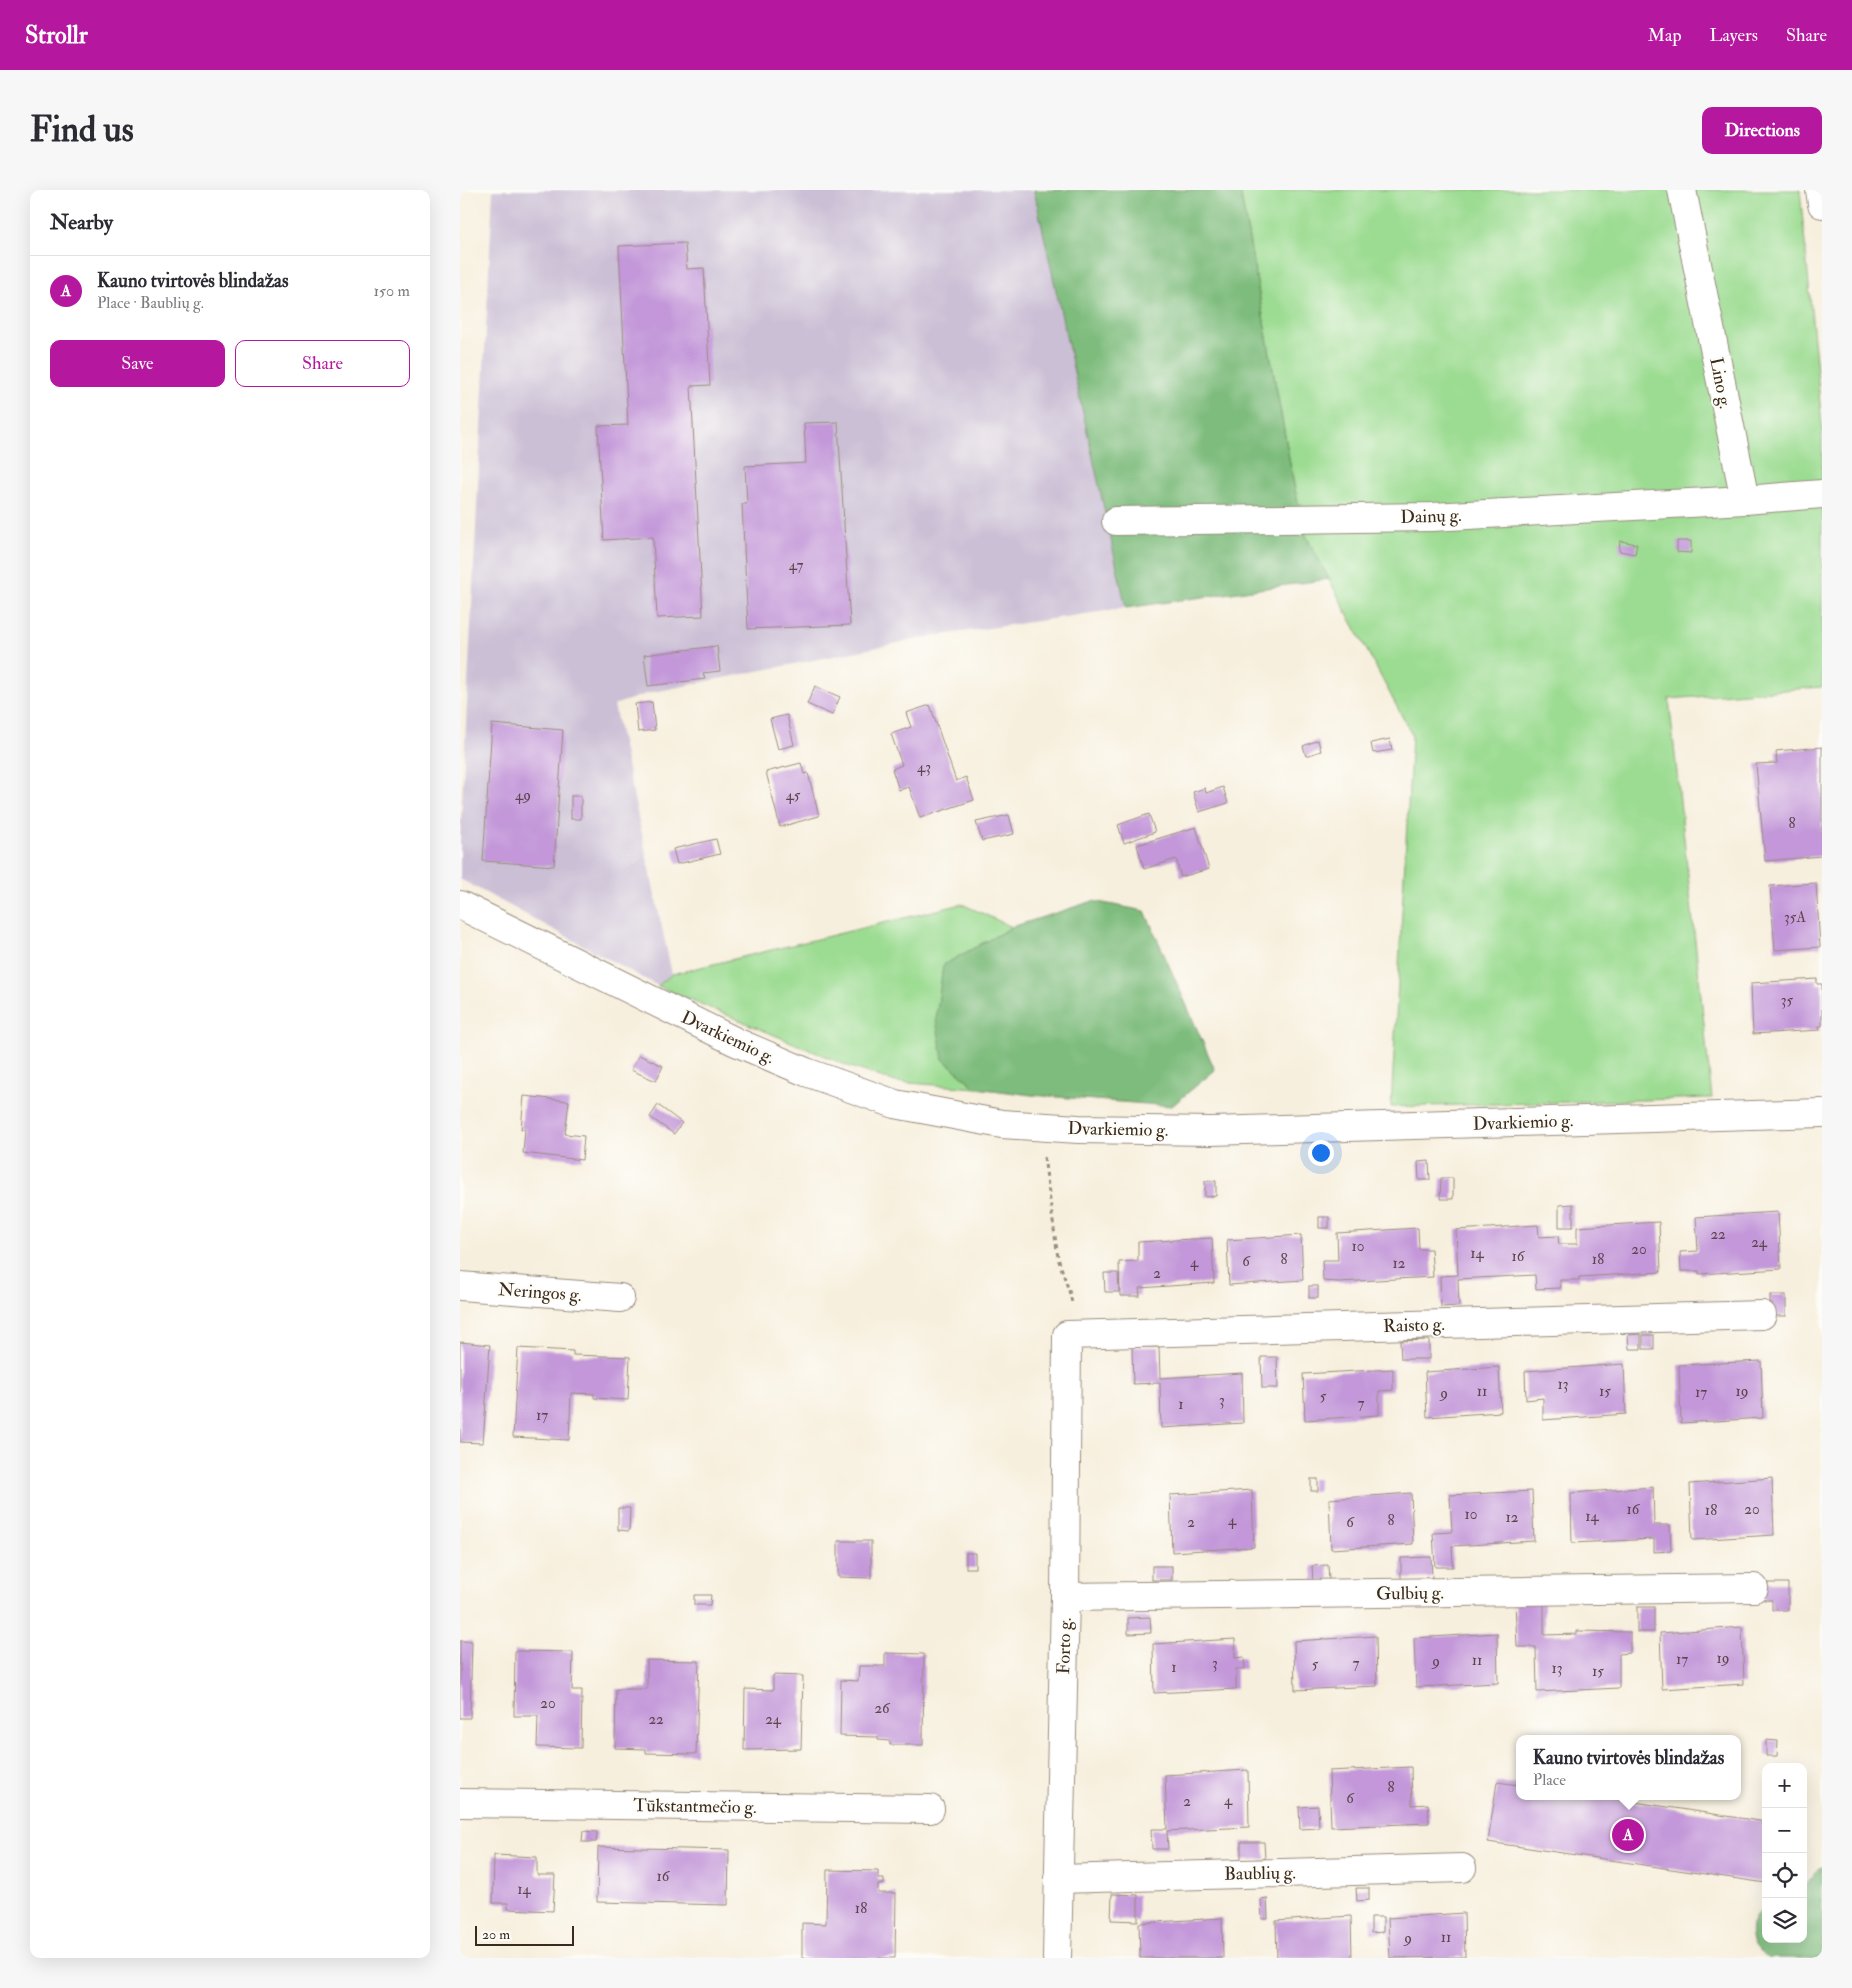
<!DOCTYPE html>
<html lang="en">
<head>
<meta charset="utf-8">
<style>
  body { margin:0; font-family:"IM FELL Double Pica",serif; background:#f7f7f7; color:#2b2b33 }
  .controls { position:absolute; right:15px; bottom:15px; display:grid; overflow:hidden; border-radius:10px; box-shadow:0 5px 20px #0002 }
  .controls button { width:45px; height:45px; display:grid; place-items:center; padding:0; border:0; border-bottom:1px solid #e1e1e2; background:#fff; color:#2b2b33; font:25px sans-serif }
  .scale { position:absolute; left:15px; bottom:12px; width:99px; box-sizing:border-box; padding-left:5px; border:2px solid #3b2a1e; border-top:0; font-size:14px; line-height:18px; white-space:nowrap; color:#3b2a1e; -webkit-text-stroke:4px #fdfcf7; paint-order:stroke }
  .you { position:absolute; left:860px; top:962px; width:18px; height:18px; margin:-12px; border:4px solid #fff; border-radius:50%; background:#1a73e8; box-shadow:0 0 0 8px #1a73e833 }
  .badge { display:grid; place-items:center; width:32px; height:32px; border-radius:50%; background:#b5179e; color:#fff; font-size:16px; font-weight:700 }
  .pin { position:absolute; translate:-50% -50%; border:2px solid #fff; box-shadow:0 1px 5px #0006 }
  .popup { position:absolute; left:1056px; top:1545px; width:225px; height:65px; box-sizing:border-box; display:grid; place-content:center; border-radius:10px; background:#fff; filter:drop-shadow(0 1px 4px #0005); font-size:16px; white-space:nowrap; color:#7c7c81 }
  .popup b { font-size:19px; color:#2b2b33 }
  .popup::after { content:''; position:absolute; left:50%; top:100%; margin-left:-10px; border:10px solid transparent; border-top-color:#fff }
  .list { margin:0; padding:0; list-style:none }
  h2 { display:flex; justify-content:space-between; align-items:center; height:65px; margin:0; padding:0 20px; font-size:21px }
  h2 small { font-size:16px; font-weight:400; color:#7c7c81 }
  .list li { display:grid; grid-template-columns:32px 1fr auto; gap:15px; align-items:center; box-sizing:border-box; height:70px; padding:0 20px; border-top:1px solid #e1e1e2 }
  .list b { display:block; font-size:19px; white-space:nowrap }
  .list p { margin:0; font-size:16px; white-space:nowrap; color:#7c7c81 }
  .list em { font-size:16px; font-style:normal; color:#7c7c81 }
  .actions { display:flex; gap:10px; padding:15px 20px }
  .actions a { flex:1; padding:11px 0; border:1px solid #b5179e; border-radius:10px; text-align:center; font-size:18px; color:#b5179e }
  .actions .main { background:#b5179e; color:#fff }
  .icon { flex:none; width:28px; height:28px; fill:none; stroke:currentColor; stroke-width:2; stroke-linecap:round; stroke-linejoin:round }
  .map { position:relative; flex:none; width:1362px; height:1768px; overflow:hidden; border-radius:10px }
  header { display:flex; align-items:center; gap:30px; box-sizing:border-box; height:70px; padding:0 25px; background:#b5179e; color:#fff }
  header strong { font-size:24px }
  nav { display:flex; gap:28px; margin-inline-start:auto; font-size:18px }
  .intro { display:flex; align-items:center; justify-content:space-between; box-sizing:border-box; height:120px; padding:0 30px }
  h1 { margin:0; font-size:35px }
  .button { padding:12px 22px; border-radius:10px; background:#b5179e; color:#fff; font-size:18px; font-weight:700 }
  main { display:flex; gap:30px; padding:0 30px }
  aside { flex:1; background:#fff; border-radius:10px; box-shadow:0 5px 20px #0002 }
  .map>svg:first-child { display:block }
  .industrial { fill:#cbbfd5 }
  .green { fill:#9cdc92; stroke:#6c8358 }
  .forest { fill:#7dbc7c; stroke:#5c734d }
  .building { fill:#c397d9 }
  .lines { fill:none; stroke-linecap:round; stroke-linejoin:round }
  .minor-casing { stroke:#998c7e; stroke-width:30 }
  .path { stroke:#998c7e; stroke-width:3; stroke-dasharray:4 4; stroke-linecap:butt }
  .minor { stroke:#fff; stroke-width:28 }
  .labels { text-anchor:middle; stroke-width:4; stroke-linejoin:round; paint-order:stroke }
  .number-label { font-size:15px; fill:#5d454d }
  .street-label { font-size:18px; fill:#3b2a1e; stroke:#fdfcf7 }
</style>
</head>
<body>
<header>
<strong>Strollr</strong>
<nav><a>Map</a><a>Layers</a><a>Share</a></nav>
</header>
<div class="intro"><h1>Find us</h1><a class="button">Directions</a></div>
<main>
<aside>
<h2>Nearby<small></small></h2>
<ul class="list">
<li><span class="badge">A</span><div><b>Kauno tvirtovės blindažas</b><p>Place · Baublių g.</p></div><em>150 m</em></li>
</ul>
<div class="actions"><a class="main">Save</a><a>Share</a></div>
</aside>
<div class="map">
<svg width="1362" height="1768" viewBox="0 0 1362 1768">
  <rect width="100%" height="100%" fill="#fdfcf7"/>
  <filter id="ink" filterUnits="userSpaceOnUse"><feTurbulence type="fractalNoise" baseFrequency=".02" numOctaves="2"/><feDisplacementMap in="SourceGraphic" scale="10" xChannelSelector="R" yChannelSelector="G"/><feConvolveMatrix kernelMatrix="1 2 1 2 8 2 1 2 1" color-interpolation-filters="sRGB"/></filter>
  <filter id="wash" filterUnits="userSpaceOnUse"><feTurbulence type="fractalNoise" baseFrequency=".0096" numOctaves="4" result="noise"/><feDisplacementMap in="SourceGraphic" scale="20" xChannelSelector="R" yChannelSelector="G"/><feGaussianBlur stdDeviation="1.12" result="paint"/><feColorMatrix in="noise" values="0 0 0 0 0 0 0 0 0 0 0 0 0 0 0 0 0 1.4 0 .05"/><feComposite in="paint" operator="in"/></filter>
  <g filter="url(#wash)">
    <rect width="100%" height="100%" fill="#f7efdd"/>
    <path class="industrial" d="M33,0H574L666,418L468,447L189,503L154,515L212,784L198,796L0,689V651Z"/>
    <g class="green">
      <path d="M780,0H1340L1362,235V497L1209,509L1252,908L931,917L952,545L846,346L834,295Z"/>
      <path d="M502,714L552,737L483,776V869L516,898L436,892L388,876L198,796L212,784Z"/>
    </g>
    <g class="forest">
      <path d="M574,0H780L834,295L846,346L869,389L666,418Z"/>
      <path d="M633,711L685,721L755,880L712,916L571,905L516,898L483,869L476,829L483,775L552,737Z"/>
      <path d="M1362,1676V1768H1307C1303,1764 1296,1758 1294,1753C1288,1739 1293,1724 1306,1718V1749H1343V1699Z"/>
    </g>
    <g id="blocks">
      <g class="building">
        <path d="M225,53L227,79L244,78L250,195L231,196L243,426L197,428L193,347L144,350L138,236L168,235L159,56Z"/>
        <path d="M378,232L390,435L288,439L282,314H287L285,276L346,273L344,233Z"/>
        <path d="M1160,351L1177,354L1175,364L1159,361Z"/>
        <path d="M1217,351H1231V363L1217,362Z"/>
        <path d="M257,456L260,481L243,483L245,489L188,496L184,465Z"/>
        <path d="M355,496L380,507L372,525L347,514Z"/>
        <path d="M192,512L195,540L178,542L175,514Z"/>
        <path d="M470,515L496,591L506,587L514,610L460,628L449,597L439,600L432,579L442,575L431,544L451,537L446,523Z"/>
        <path d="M327,525L334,555L318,559L310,529Z"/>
        <path d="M32,534L103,540L94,676L23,671Z"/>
        <path d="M930,549L932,560L913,563L911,553Z"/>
        <path d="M858,550L861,561L846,566L843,556Z"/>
        <path d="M1362,557V666L1305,671L1296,574L1317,573L1316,561Z"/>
        <path d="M341,573L344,584L348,583L359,626L320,637L306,582Z"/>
        <path d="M763,597L768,613L739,622L733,602L745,598L746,603Z"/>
        <rect x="111" y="606" width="10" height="23"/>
        <path d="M689,624L695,642L664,653L658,635Z"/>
        <path d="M549,625L554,644L522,651L516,632Z"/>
        <path d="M736,637L749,679L721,687L716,669L684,679L677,655Z"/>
        <path d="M256,649L260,664L217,674L213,659Z"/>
        <path d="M1356,693L1360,757L1315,760L1310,696Z"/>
        <path d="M1357,789V794H1362V836H1359L1360,840L1293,844L1291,793Z"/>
        <path d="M179,865L203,876L196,891L171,880Z"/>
        <path d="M64,906L109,911L105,944L124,946L122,970L63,963L65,939H61Z"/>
        <path d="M198,915L222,933L214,944L190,927Z"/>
        <path d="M969,971L970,990H959L958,972Z"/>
        <path d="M981,988H993V1009H980Z"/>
        <path d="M745,991H756V1006L745,1007Z"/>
        <path d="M1113,1014V1037H1099V1015Z"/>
        <path d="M1318,1022L1321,1079L1239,1084V1081H1221L1220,1062L1238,1061L1236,1027Z"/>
        <rect x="859" y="1027" width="10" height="11"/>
        <path d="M1199,1032L1201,1082L1119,1087V1090H1100L1101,1098L1076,1099L1075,1085L998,1089L999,1116L981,1117L980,1086L998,1085L996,1040L1078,1035L1079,1047L1098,1046L1099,1054H1117V1037Z"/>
        <path d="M958,1038L959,1059H971L973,1087L879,1092L863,1091L862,1070H878L877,1043Z"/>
        <path d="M841,1045L843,1090L769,1095L767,1050Z"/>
        <path d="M752,1048L754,1093L679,1098L680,1106H660L659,1072L678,1071V1052Z"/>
        <path d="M644,1083H658L659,1102H645Z"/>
        <rect x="849" y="1096" width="9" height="12"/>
        <rect x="1310" y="1105" width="16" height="21"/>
        <path d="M1181,1144V1159H1169L1168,1145Z"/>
        <rect x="1183" y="1145" width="11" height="14"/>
        <path d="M969,1150V1169H941L940,1151Z"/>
        <path d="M0,1152L30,1155L23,1253L0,1252Z"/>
        <path d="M672,1157H699L700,1188L782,1183L783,1233L701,1238L700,1193L673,1194Z"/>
        <path d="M58,1158L113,1161V1165L170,1167L168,1210L134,1208V1204L111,1203L109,1250L53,1247Z"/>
        <path d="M801,1167H817L818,1198H802Z"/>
        <path d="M1301,1171L1303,1228L1221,1233L1219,1175Z"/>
        <path d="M1164,1174L1166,1224L1083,1230V1208L1066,1210L1065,1181Z"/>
        <path d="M1039,1177L1041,1222L967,1227L965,1182Z"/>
        <path d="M933,1179V1200L919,1201V1225L845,1230L843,1184Z"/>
        <path d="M1312,1288L1314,1345L1232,1350L1230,1294Z"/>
        <rect x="851" y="1289" width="7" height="12"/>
        <path d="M1193,1297L1194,1335H1210L1211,1361L1194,1362V1349L1112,1353L1111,1303Z"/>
        <path d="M792,1300L794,1357L712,1362L710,1305Z"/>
        <path d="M1072,1301L1074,1351L992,1356L993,1377H975L973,1343L992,1342L990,1305Z"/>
        <path d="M951,1303L953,1354L871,1359L869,1309Z"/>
        <path d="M158,1318H170L169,1341L158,1340Z"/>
        <path d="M378,1351H411V1388L378,1387Z"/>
        <rect x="506" y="1363" width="9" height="15"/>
        <path d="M971,1367L972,1388L941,1389V1368Z"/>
        <path d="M868,1375L869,1390L853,1391L852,1376Z"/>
        <rect x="692" y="1376" width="20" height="14"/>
        <path d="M1304,1393H1328V1420H1312V1410H1304Z"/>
        <path d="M234,1405H251L250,1415H234Z"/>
        <path d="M1084,1411V1445L1117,1444V1441L1170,1442V1463L1159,1464V1498L1077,1502L1076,1457H1057L1055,1412Z"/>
        <rect x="1177" y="1417" width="17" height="25"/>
        <path d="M690,1427L691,1443L668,1444V1428Z"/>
        <path d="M1282,1437L1284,1494L1202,1499L1200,1443Z"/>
        <path d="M1037,1443L1038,1493L956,1497L954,1448Z"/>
        <path d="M916,1446L917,1496L835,1500L834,1451Z"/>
        <path d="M775,1449V1468L784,1467L785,1479H776V1499L694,1503L693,1454Z"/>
        <path d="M0,1451H12L10,1528H0Z"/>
        <path d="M55,1461L113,1462L112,1500H122L121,1558L77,1557L78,1526H54Z"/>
        <path d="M425,1463L464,1464L463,1555H430V1551L418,1550V1547L380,1546L381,1490L398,1491L399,1476H425Z"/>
        <path d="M187,1470L239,1471L236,1564L186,1563V1559L155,1558L156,1499H187Z"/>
        <path d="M313,1485L343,1486L341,1559L284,1560L285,1499L313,1500Z"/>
        <path d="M1306,1550L1318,1551L1317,1566H1306Z"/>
        <path d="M951,1577L952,1615L968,1614L969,1633L871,1637L869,1581Z"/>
        <path d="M788,1580L789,1637L707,1641L708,1659H692L691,1639H707L705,1585Z"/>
        <path d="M1037,1592L1059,1595V1606H1135L1306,1632V1693L1028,1652Z"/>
        <path d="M858,1616L859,1638L840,1639L839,1617Z"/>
        <path d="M123,1641L137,1642L136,1652H122Z"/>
        <path d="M781,1652H804L805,1669L781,1670Z"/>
        <path d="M138,1657L269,1660L268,1715L137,1712Z"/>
        <path d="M34,1665L77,1667V1685H95L93,1721L48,1719V1713H33Z"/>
        <path d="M367,1680L418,1681V1689H424V1694L418,1695V1703H436L435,1768H342V1733L366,1734Z"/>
        <path d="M896,1698H909V1710L897,1711Z"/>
        <path d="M652,1704L678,1705V1731L651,1730Z"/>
        <path d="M807,1708L808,1729H802L801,1709Z"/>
        <path d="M1004,1723L1005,1767L930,1768L928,1728Z"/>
        <path d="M891,1726L892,1768H817L816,1731Z"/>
        <path d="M911,1727H923V1742L911,1743Z"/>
        <path d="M762,1728L763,1768H680L679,1733Z"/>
      </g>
    </g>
  </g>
  <g filter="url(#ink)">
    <use href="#blocks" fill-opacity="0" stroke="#998c7e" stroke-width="1"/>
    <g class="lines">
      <defs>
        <g id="minor">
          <path d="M1222,0L1285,310L1362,304"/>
          <path d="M1360,0L1362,14"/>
          <path d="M656,331L972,327L1285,310"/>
          <path d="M0,715L276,852L346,882L435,914L542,934L618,939L751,941L1362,923"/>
          <path d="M0,1096L160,1108"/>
          <path d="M605,1407L1294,1398"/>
          <path d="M0,1613L470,1619"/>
          <path d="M598,1689L1002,1678"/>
          <path d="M597,1768L605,1407L607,1145L1302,1125"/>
        </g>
      </defs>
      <use href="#minor" class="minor-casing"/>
      <path class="path" d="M584,967L598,1068L611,1107L612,1115"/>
      <use href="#minor" class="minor"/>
    </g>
  </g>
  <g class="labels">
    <g class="number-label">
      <text x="336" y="380">47</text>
      <text x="464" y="582">43</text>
      <text x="63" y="610">49</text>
      <text x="333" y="610">45</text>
      <text x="1332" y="638">8</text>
      <text x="1335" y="732">35A</text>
      <text x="1327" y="815">35</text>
      <text x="1258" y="1049">22</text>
      <text x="1299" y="1057">24</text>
      <text x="898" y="1061">10</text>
      <text x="1179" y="1064">20</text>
      <text x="1017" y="1068">14</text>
      <text x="1058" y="1071">16</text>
      <text x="824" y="1074">8</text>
      <text x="1138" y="1074">18</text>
      <text x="786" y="1076">6</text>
      <text x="734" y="1077">4</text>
      <text x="939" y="1078">12</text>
      <text x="697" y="1088">2</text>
      <text x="1103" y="1199">13</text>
      <text x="1022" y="1206">11</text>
      <text x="1145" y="1206">15</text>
      <text x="1282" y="1206">19</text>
      <text x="1241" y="1207">17</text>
      <text x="984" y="1208">9</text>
      <text x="863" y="1211">5</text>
      <text x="762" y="1215">3</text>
      <text x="901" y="1218">7</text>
      <text x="721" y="1219">1</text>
      <text x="82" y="1230">17</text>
      <text x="1173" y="1324">16</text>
      <text x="1292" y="1324">20</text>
      <text x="1251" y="1325">18</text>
      <text x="1011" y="1329">10</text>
      <text x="1132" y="1331">14</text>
      <text x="1052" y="1332">12</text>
      <text x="772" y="1335">4</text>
      <text x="931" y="1335">8</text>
      <text x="731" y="1337">2</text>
      <text x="890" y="1337">6</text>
      <text x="1263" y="1473">19</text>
      <text x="1222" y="1474">17</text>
      <text x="1017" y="1475">11</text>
      <text x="976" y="1476">9</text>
      <text x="755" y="1478">3</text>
      <text x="896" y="1478">7</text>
      <text x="855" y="1479">5</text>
      <text x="714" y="1482">1</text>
      <text x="1097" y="1483">13</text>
      <text x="1138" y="1486">15</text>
      <text x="88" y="1518">20</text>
      <text x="422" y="1523">26</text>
      <text x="196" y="1534">22</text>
      <text x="313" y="1534">24</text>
      <text x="931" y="1602">8</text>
      <text x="890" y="1613">6</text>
      <text x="768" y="1615">4</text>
      <text x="727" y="1616">2</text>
      <text x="203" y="1691">16</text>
      <text x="64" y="1704">14</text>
      <text x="401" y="1723">18</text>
      <text x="986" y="1752">11</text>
      <text x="948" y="1753">9</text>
    </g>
    <g class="street-label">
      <text transform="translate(1261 193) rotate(79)" y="6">Lino g.</text>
      <text transform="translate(971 326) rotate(-2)" y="6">Dainų g.</text>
      <text transform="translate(268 847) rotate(25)" y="6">Dvarkiemio g.</text>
      <text transform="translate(1063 932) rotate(-2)" y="6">Dvarkiemio g.</text>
      <text transform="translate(658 939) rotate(1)" y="6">Dvarkiemio g.</text>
      <text transform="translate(80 1102) rotate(4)" y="6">Neringos g.</text>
      <text transform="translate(954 1135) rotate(-2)" y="6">Raisto g.</text>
      <text transform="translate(950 1403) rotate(-1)" y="6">Gulbių g.</text>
      <text transform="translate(604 1456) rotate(-88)" y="6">Forto g.</text>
      <text transform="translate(235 1616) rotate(1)" y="6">Tūkstantmečio g.</text>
      <text transform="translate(800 1683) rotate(-1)" y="6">Baublių g.</text>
    </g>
  </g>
</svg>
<div class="controls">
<button>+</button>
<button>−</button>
<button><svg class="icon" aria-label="locate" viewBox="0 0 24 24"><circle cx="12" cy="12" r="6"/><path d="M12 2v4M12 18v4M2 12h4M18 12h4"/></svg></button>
<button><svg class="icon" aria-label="layers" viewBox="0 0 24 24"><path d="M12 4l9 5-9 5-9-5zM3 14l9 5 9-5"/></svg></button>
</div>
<div class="scale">20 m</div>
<div class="you"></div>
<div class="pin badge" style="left:1168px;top:1645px">A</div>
<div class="popup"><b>Kauno tvirtovės blindažas</b>Place</div>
</div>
</main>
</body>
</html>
